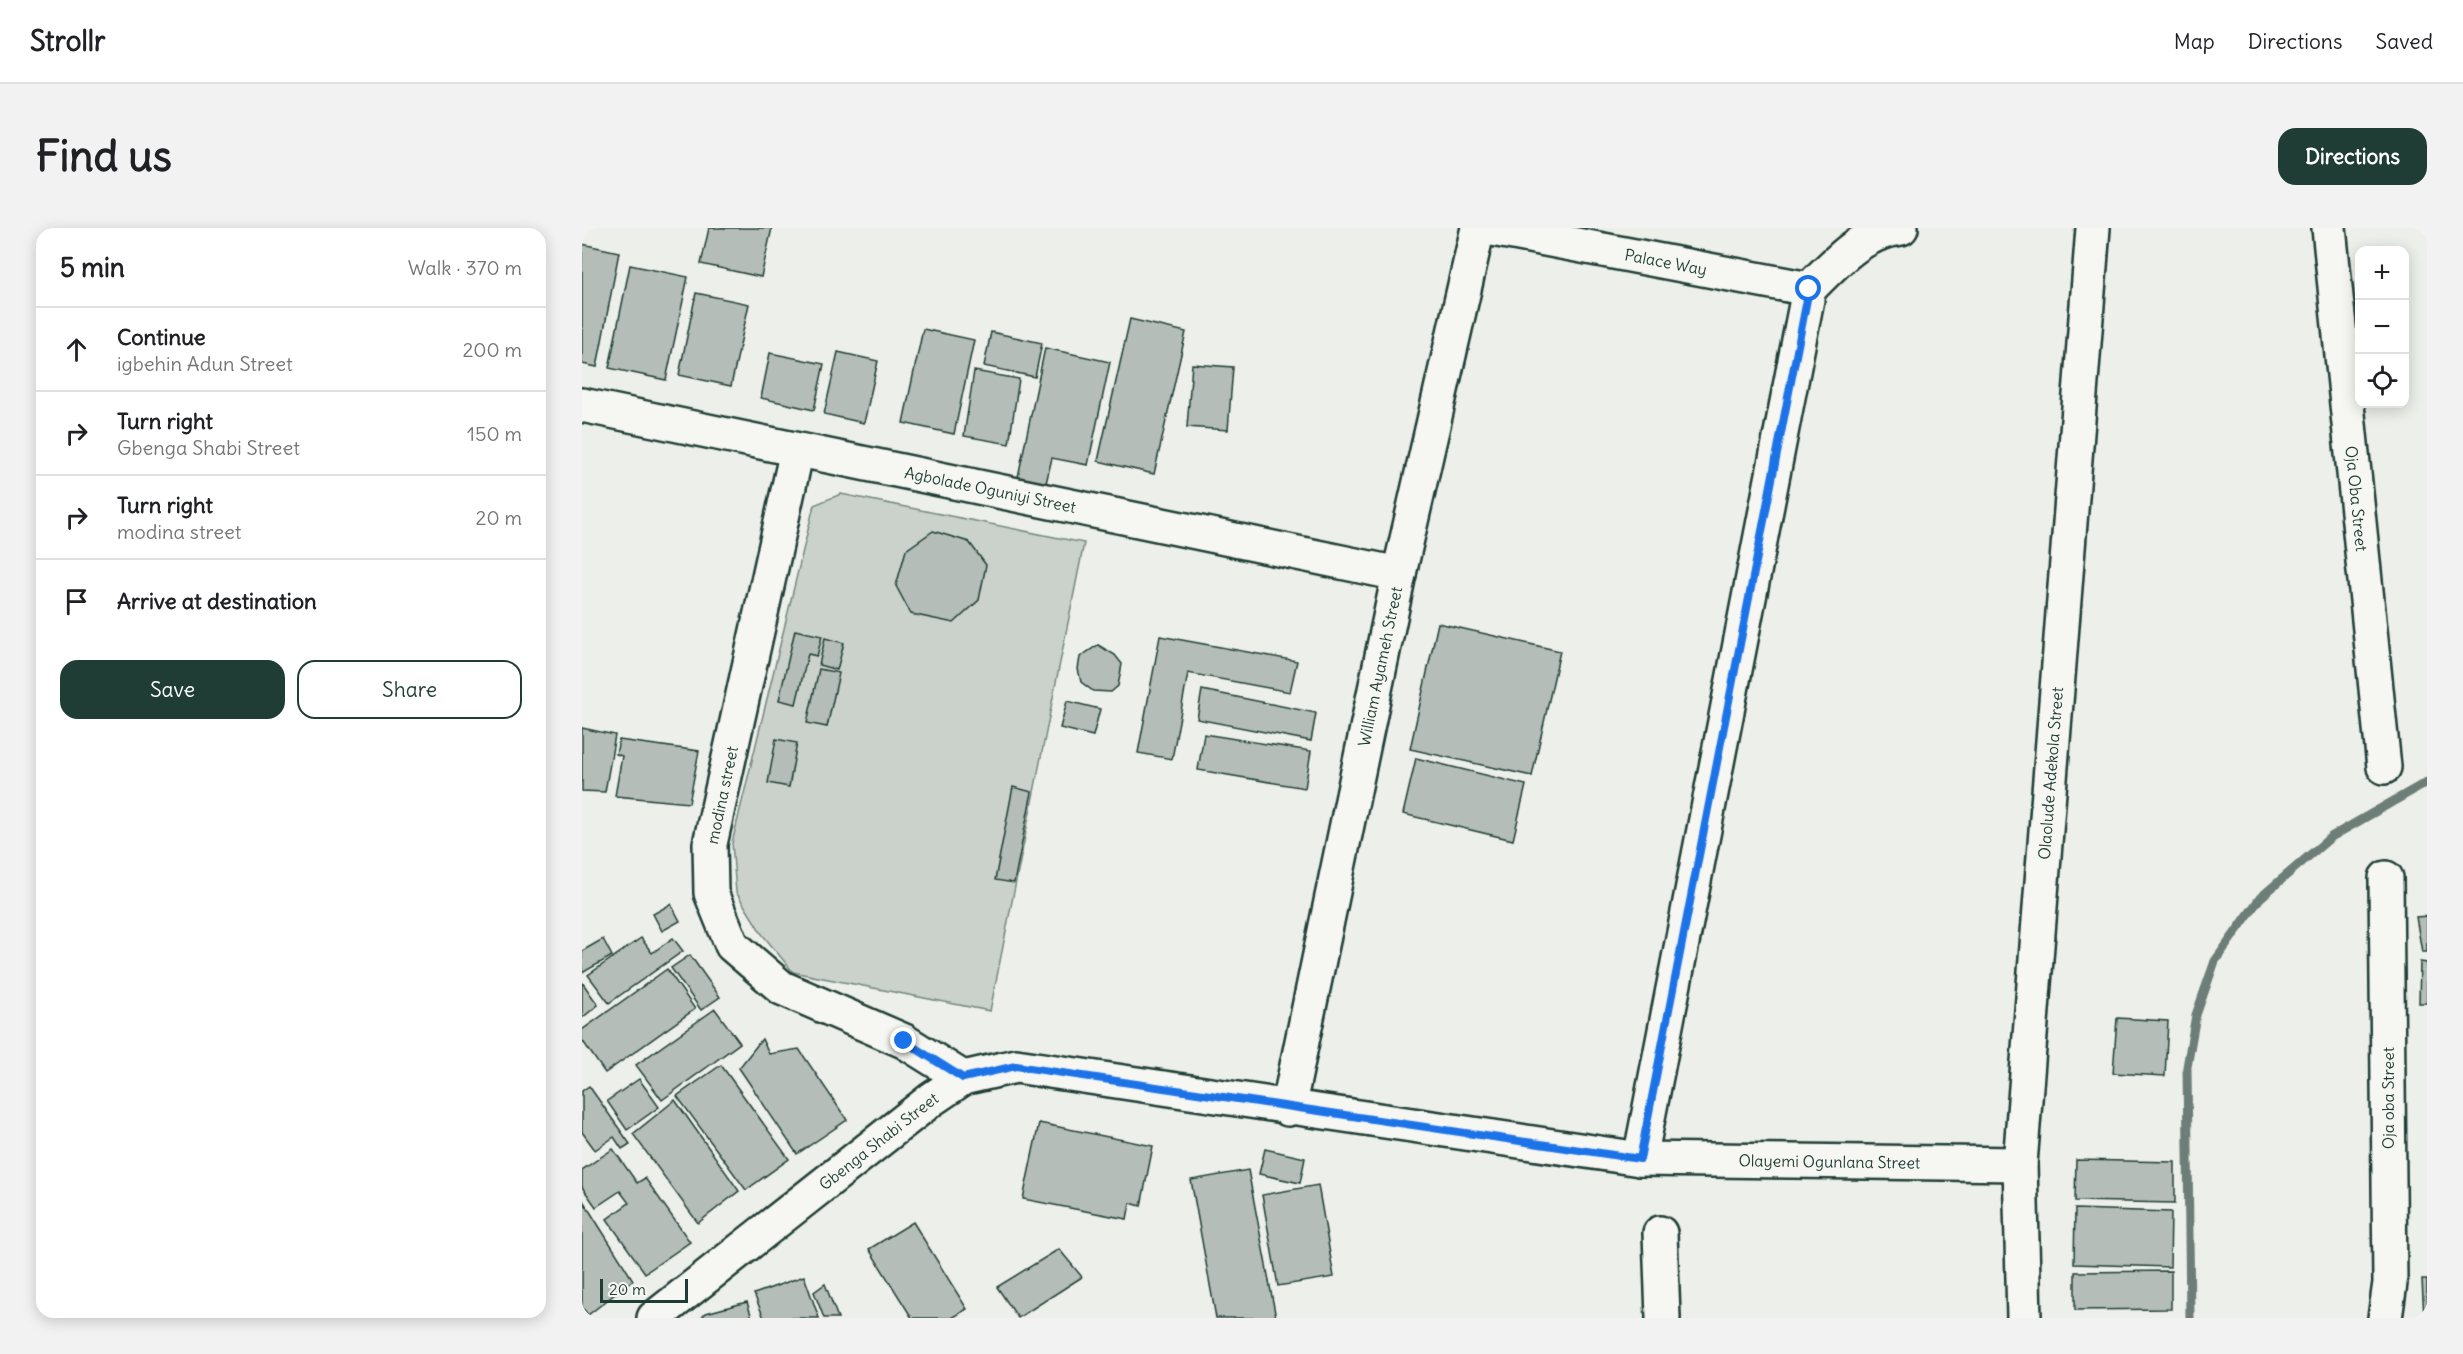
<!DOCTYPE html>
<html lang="en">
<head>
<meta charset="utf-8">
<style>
  body { margin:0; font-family:Delius,sans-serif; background:#f2f2f2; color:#202124 }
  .controls { position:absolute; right:18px; top:18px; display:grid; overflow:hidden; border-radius:12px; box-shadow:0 3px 15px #0003 }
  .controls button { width:54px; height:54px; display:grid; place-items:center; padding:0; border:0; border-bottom:2px solid #e0e0e0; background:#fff; color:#202124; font:30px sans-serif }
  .scale { position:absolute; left:18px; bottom:15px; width:88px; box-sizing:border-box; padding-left:6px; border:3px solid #1f3d34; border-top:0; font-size:16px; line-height:21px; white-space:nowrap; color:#1f3d34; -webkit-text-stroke:4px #f6f6f2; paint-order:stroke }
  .stop { position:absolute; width:18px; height:18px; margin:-14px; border:4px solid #1a73e8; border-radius:50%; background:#fff }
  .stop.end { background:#1a73e8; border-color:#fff; box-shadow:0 2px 6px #0008 }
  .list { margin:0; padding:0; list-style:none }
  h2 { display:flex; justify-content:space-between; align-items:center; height:78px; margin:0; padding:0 24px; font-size:26px }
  h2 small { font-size:20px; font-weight:400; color:#757577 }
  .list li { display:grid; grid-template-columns:39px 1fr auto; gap:18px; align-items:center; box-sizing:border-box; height:84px; padding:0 24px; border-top:2px solid #e0e0e0 }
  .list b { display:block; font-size:22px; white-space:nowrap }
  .list p { margin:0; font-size:20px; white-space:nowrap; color:#757577 }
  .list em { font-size:20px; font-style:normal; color:#757577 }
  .actions { display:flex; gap:12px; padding:18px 24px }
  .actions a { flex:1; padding:14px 0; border:2px solid #1f3d34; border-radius:18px; text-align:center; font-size:21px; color:#1f3d34 }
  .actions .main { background:#1f3d34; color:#fff }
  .icon { flex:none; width:33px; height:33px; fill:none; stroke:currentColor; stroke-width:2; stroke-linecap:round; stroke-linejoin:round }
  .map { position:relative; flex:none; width:1845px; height:1090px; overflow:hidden; border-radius:18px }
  header { display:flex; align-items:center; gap:36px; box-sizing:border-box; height:84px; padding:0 30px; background:#fff; border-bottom:2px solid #e0e0e0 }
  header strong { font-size:28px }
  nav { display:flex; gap:33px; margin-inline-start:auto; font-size:21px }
  .intro { display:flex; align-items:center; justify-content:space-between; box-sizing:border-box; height:144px; padding:0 36px }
  h1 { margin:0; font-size:42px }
  .button { padding:15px 27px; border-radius:18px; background:#1f3d34; color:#fff; font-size:21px; font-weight:700 }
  main { display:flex; gap:36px; padding:0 36px }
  aside { flex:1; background:#fff; border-radius:18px; box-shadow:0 3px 15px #0003 }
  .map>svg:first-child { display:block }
  .green { fill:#cbd2cc; stroke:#758880; stroke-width:1.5 }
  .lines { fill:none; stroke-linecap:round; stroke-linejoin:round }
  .stream { stroke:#6c7e77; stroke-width:9 }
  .building { fill:#b4bdb8; stroke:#1f3d34; stroke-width:1.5 }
  .minor-casing { stroke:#1f3d34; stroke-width:38 }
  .minor { stroke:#f6f6f2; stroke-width:33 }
  .route { stroke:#1a73e8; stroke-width:8 }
  .labels { text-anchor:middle; stroke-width:5; stroke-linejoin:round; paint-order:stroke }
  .street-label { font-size:16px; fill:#1f3d34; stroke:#f6f6f2 }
</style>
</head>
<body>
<header>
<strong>Strollr</strong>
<nav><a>Map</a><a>Directions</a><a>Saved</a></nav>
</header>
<div class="intro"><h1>Find us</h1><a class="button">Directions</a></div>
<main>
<aside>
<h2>5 min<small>Walk · 370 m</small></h2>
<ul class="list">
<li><svg class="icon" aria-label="ahead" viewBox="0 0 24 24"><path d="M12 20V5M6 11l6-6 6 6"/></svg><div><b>Continue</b><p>igbehin Adun Street</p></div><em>200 m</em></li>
<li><svg class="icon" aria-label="right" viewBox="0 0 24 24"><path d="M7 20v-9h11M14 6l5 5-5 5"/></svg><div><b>Turn right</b><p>Gbenga Shabi Street</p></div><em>150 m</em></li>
<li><svg class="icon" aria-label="right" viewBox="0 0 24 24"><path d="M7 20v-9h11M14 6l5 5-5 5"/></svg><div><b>Turn right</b><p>modina street</p></div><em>20 m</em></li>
<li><svg class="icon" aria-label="arrive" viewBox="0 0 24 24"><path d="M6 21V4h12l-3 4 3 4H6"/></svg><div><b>Arrive at destination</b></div></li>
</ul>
<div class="actions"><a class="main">Save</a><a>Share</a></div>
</aside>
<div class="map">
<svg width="1845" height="1090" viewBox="0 0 1845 1090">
  <rect width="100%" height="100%" fill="#edefea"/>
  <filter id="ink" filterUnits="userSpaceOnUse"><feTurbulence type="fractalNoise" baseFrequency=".0167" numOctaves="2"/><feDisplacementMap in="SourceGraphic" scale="12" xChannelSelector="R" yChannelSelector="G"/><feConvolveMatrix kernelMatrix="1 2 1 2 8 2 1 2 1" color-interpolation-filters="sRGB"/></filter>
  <g filter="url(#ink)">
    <path class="green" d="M259,266L502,315L408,783L211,744L180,706L154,664L150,615L232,277Z"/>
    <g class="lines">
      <path class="stream" d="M1608,1090L1605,839L1614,787L1633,733L1678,670L1749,609L1845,554"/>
    </g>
    <g class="building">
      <path d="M127,0H190L179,49L119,36Z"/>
      <path d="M0,16L37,24L15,139L0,136Z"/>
      <path d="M48,37L106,49L84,152L27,140Z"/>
      <path d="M114,65L167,76L149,158L97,147Z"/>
      <path d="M548,91L604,104L572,246L516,233Z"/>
      <path d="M341,101L392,112L372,206L321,195Z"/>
      <path d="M409,104L460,115L453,149L402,138Z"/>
      <path d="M463,120L528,134L506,237L470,230L464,255L436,249Z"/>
      <path d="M256,124L296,133L282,195L242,186Z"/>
      <path d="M188,125L242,136L232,182L179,170Z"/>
      <path d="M610,136L651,139L646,202L605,199Z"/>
      <path d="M392,143L437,151L427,216L382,208Z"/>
      <path d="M351,303L387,314L404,337L397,372L372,395L329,386L314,358L324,322Z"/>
      <path d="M856,395L978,423L950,548L828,521Z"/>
      <path d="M213,402L240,408L235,428L226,426L214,476L197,472Z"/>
      <path d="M578,408L715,433L708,464L606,445L590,531L556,525Z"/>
      <path d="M243,410L262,415L255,442L237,437Z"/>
      <path d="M516,417L533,427L540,436L536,458L529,464L511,463L499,454L496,441L498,429Z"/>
      <path d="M237,441L257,445L245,499L225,495Z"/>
      <path d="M620,462L734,485L729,513L615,491Z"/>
      <path d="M485,473L518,481L511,508L478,500Z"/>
      <path d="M0,500L33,507L23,564L0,563Z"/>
      <path d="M622,506L729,523L723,560L616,542Z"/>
      <path d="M194,511L215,515L207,559L186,555Z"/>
      <path d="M37,512L117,523L107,575L33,568L40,528L34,526Z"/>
      <path d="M834,530L944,557L931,612L821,586Z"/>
      <path d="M431,559L450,564L432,655L413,652Z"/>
      <path d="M89,676L98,693L80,703L71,686Z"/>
      <path d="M1845,688V724H1840L1834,689Z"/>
      <path d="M59,710L70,725L91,710L101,723L27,775L6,747Z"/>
      <path d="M21,711L30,728L0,745V723Z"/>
      <path d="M108,727L138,769L119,782L89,740Z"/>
      <path d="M1838,734L1845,735V775H1837Z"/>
      <path d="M85,741L113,781L23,845L0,812V802Z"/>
      <path d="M0,754L16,777L0,790Z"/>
      <path d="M133,781L158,815L80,872L54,837Z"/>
      <path d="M1535,790L1586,793L1583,848L1531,845Z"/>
      <path d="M180,811L187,826L217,821L265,892L215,926L157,840Z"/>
      <path d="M139,837L207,931L164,962L95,868Z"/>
      <path d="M57,851L77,879L45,902L25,873Z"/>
      <path d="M7,858L48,916L40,921L32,909L13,922L0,904V863Z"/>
      <path d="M93,872L157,963L116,995L51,906Z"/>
      <path d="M457,895L571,918L559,978L548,975L545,991L441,971Z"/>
      <path d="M31,921L55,955L63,950L108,1014L63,1045L25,991L47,975L38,963L14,979L0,959V942Z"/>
      <path d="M683,921L723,930L718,955L677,946Z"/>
      <path d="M1494,932L1593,934V975L1493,973Z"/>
      <path d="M666,942L694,1090H634L609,952Z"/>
      <path d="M736,957L752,1049L696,1058L680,967Z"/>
      <path d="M0,971L51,1052L6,1087L0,1079Z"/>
      <path d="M1493,981L1589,984L1588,1039L1492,1036Z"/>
      <path d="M331,994L385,1081L370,1090H330L287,1021Z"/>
      <path d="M477,1021L500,1049L436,1090L415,1059Z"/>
      <path d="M1589,1043V1081L1493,1082V1044Z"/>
      <path d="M222,1048L237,1090H182L172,1066Z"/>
      <path d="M1840,1052H1845V1090H1842Z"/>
      <path d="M243,1056L256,1090H242L232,1064Z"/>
      <path d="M165,1074L170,1090H119L124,1085Z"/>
    </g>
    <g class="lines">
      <defs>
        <g id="minor">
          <path id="s1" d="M905,0L1227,61"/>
          <path id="s2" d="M1747,0L1802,539"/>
          <path d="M1227,61C1253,35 1280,4 1319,0"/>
          <path id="s3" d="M0,177L817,346"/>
          <path d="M215,222L128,616L129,665L150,717L200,760L322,813L381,850"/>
          <path id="s4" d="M706,881L817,346L896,0"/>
          <path d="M1058,931L1227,61"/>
          <path d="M1078,1005L1081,1090"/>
          <path id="s5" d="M72,1090L350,871L381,850L434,838L1058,931L1438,936"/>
          <path id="s6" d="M1442,1090L1438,936L1511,0"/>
          <path d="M1803,1090L1808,1055L1804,650"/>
        </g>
      </defs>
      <use href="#minor" class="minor-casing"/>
      <use href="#minor" class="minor"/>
    </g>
  </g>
  <g class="lines" filter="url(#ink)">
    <path class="route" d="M322,813L381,850L434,838L1058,931L1227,61"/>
  </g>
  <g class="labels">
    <g class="street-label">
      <text dy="6" stroke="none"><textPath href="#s1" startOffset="182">Palace Way</textPath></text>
      <text dy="6" stroke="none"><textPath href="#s3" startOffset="417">Agbolade Oguniyi Street</textPath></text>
      <text dy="6" stroke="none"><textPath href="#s2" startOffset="272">Oja Oba Street</textPath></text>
      <text dy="6" stroke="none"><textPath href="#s4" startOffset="452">William Ayameh Street</textPath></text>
      <text dy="6" stroke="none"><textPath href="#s6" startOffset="546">Olaolude Adekola Street</textPath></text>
      <text transform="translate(140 567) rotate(-78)" y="6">modina street</text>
      <text transform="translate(1806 870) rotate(-90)" y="6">Oja oba Street</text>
      <text dy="6" stroke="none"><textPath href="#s5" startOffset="286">Gbenga Shabi Street</textPath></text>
      <text dy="6" stroke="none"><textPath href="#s5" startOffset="1266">Olayemi Ogunlana Street</textPath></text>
    </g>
  </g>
</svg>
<div class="controls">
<button>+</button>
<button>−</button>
<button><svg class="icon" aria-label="locate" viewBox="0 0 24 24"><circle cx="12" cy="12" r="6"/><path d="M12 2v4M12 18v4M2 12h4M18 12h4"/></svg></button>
</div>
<div class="scale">20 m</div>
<div class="stop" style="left:1227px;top:61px"></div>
<div class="stop end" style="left:322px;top:813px"></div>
</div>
</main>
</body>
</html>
